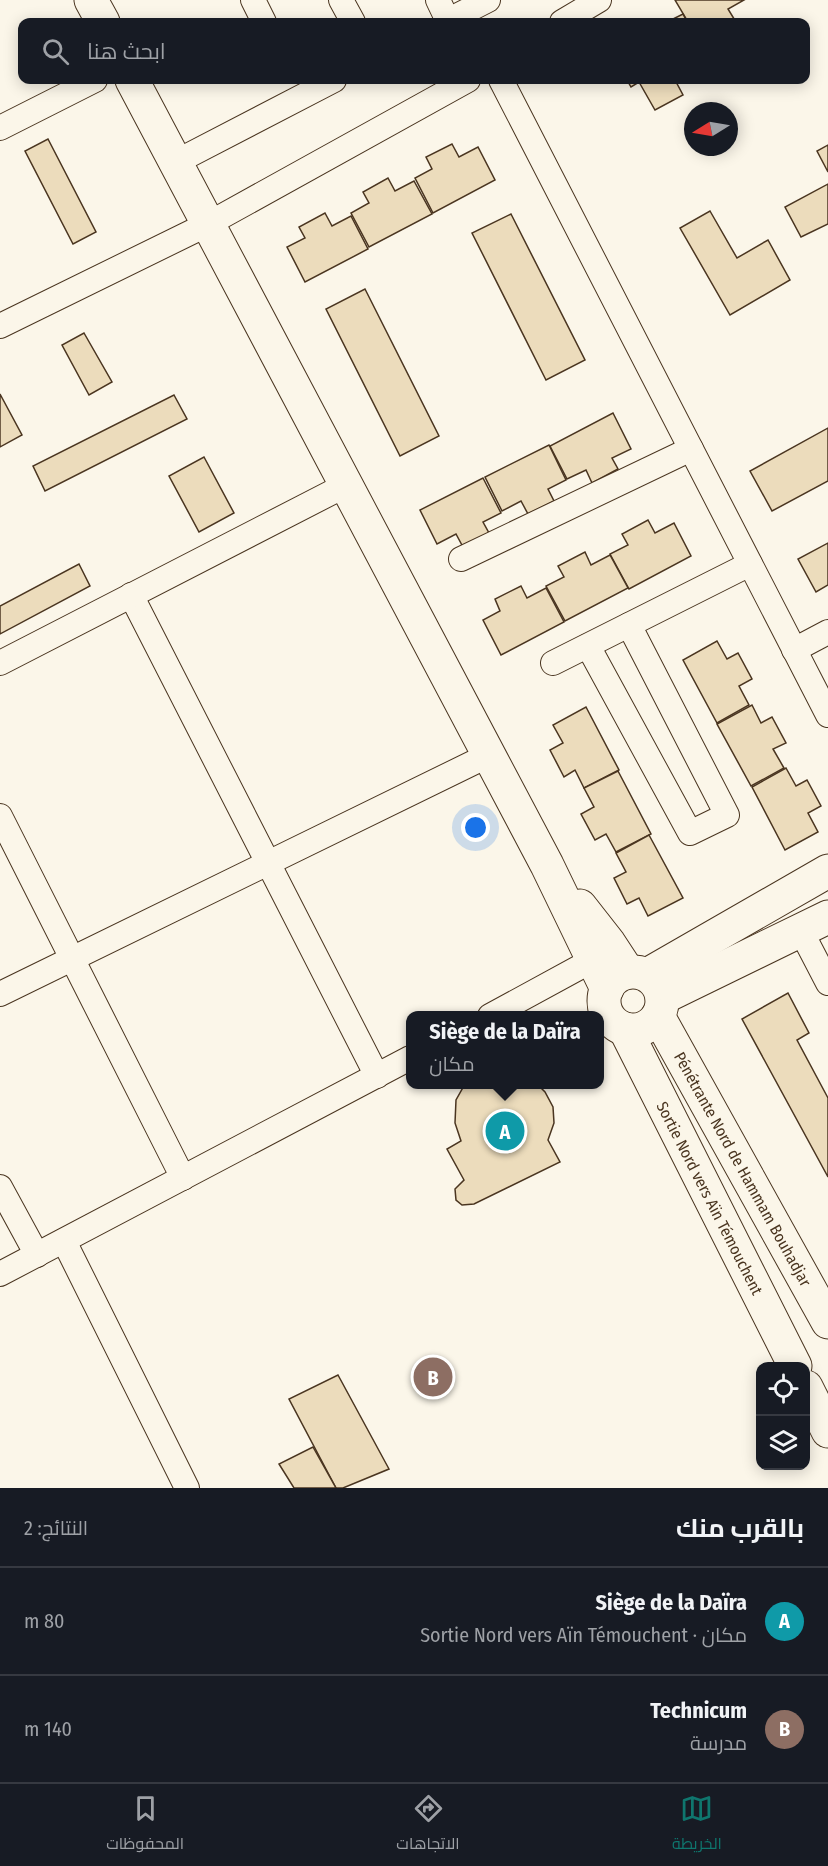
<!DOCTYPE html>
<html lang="ar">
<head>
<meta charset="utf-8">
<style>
  body { margin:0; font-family:"Fira Sans Condensed",Cairo,sans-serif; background:#242831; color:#f1f3f6; direction:rtl }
  .controls { position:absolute; right:18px; bottom:18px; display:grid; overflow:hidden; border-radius:12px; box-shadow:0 3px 15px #0003 }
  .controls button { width:54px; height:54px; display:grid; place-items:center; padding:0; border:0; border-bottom:2px solid #363941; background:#171b24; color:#f1f3f6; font:30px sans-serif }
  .compass { position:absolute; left:684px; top:102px; width:54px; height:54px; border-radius:50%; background:#171b24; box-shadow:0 3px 15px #0003; rotate:259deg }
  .you { position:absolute; left:476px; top:828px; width:21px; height:21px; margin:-15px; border:4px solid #fff; border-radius:50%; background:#1a73e8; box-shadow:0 0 0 9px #1a73e833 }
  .badge { display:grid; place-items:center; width:39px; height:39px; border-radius:50%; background:#0f766e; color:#fff; font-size:20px; font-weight:700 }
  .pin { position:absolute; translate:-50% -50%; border:3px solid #fff; box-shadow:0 2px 6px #0006 }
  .popup { position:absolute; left:406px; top:1011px; width:198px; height:78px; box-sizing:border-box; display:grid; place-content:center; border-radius:12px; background:#171b24; filter:drop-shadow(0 2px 4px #0005); font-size:20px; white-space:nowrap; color:#9ea1a6 }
  .popup b { font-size:22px; color:#f1f3f6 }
  .popup::after { content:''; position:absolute; left:50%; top:100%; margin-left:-12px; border:12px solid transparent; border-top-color:#171b24 }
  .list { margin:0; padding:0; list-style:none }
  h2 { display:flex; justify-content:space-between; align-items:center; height:78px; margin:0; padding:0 24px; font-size:26px }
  h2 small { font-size:20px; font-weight:400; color:#9ea1a6 }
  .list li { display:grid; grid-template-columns:39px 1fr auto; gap:18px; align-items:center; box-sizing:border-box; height:108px; padding:0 24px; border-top:2px solid #363941 }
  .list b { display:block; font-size:22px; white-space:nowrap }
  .list p { margin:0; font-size:20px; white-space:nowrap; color:#9ea1a6 }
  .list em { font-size:20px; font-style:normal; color:#9ea1a6 }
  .icon { flex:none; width:33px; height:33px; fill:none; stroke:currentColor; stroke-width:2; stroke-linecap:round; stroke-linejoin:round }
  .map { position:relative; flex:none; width:828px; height:1488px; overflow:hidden; direction:ltr }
  .search { position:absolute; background:#171b24; box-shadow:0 3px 15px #0003; left:18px; right:18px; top:18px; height:66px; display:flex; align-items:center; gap:15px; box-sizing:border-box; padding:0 21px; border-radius:12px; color:#9ea1a6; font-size:22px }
  .sheet { height:294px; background:#171b24 }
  nav { display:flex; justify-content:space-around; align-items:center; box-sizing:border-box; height:84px; border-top:2px solid #363941; background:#171b24; font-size:16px; color:#9ea1a6 }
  nav a { display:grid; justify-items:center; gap:3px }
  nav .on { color:#0f766e }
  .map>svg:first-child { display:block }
  .building { fill:#ecdcbc; stroke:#4a3520; stroke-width:1.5 }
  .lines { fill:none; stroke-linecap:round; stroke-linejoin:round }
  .street-casing { stroke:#4a3520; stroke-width:26 }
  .secondary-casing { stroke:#4a3520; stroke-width:35 }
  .primary-casing { stroke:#4a3520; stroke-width:35 }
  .street { stroke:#fbf6e9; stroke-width:24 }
  .secondary { stroke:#fbf6e9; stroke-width:33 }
  .primary { stroke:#fbf6e9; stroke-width:33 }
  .labels { text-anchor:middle; stroke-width:4.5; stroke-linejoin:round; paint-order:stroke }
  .street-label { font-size:16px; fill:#4a3520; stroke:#fbf6e9 }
</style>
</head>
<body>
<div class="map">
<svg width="828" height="1488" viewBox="0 0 828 1488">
  <rect width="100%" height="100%" fill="#fbf6e9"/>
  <g class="building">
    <path d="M675,0H744L728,9L736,22H688Z"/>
    <path d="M683,14L687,22H667Z"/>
    <path d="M627,80H675L683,95L655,110L639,82L631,87Z"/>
    <path d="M48,139L96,232L73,244L25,151Z"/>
    <path d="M452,144L459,157L478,147L495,180L433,213L415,178L432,169L426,157Z"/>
    <path d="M828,145V172L817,151Z"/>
    <path d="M388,178L395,191L414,181L432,214L369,247L351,213L369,203L363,192Z"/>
    <path d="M828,184V224L801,237L785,207Z"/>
    <path d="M710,211L737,258L768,240L790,280L730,315L680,228Z"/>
    <path d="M325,213L332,226L351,216L368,249L305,282L287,247L305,238L299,227Z"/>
    <path d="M511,214L585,360L546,380L472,233Z"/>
    <path d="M365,289L439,436L400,456L326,309Z"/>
    <path d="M84,333L112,382L89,395L62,345Z"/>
    <path d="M0,394L22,435L0,447Z"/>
    <path d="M174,395L187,419L45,491L33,466Z"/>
    <path d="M613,413L631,449L612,458L618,469L592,483L586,470L567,479L550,446Z"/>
    <path d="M828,428V481L772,511L750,471Z"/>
    <path d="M549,445L566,480L548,489L554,501L528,514L521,501L502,511L485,477Z"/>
    <path d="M204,457L234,513L199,532L169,476Z"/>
    <path d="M483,478L501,513L483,522L489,533L463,547L456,534L437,544L420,510Z"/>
    <path d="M648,520L655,533L674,523L691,556L629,589L610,554L628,545L622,534Z"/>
    <path d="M828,543V585L816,592L798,559Z"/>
    <path d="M585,552L591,565L610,555L628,588L565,621L546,586L564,577L558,566Z"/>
    <path d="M79,564L90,586L0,634V606Z"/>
    <path d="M521,586L527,598L546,588L564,622L501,655L483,620L500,611L495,599Z"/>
    <path d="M717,641L727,659L738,653L752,679L739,686L749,705L717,723L683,660Z"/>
    <path d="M752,705L761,723L772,717L786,743L773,749L784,768L751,786L717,724Z"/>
    <path d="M586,707L619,770L584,788L575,770L564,777L550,750L563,743L553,725Z"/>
    <path d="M786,768L796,786L807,780L821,806L808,813L818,832L785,850L752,787Z"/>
    <path d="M618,771L651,834L616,852L606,834L595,840L581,814L594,807L584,788Z"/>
    <path d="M649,835L683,898L648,916L639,898L627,904L614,878L626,872L616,853Z"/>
    <path d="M788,993L809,1033L797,1040L828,1098V1177L742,1019Z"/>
    <path d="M465,1084H537L545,1092L553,1107L554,1123L548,1140L560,1162L474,1204L462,1205L456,1200L455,1189L464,1180L447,1149L461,1141L455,1123L456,1100Z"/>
    <path d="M338,1375L389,1469L343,1488H336L289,1399Z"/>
    <path d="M313,1447L336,1488H294L279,1464Z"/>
  </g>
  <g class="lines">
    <defs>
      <g id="street">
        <path d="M253,0L264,22"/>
        <path d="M341,0L353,22"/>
        <path d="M438,0L448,21"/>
        <path d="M445,22L488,0"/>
        <path d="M562,22L599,0"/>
        <path d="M501,80L828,715"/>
        <path d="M0,128L95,80"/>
        <path d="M176,162L334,80"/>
        <path d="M0,326L208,224L468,80"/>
        <path d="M461,559L691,449"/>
        <path d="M131,595L377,1076"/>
        <path d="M588,646L690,833L727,815L629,625"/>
        <path d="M794,650L828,632"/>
        <path d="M0,663L346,485"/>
        <path d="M553,663L750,564"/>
        <path d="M0,816L183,1178"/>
        <path d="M801,931L828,983"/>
        <path d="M0,994L489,755"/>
        <path d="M490,1016L591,961"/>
        <path d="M0,1187L37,1255"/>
        <path d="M64,1241L187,1488"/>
        <path d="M0,1274L410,1058"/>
      </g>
      <g id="secondary">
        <path d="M647,975L828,871"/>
        <path d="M662,998L828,917"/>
      </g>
      <g id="primary">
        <path d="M91,0L103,22"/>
        <path d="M132,80L547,865L607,989"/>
        <path d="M580,906L609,943L628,972"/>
        <circle cx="633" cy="1001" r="29"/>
        <path d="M658,1016L828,1322"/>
        <path d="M625,1029L795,1366"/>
        <path d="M806,1387L828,1431"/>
      </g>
    </defs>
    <use href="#street" class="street-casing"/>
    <use href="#secondary" class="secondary-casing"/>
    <use href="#primary" class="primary-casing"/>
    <use href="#street" class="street"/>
    <use href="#secondary" class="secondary"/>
    <use href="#primary" class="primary"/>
  </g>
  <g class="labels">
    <g class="street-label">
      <text transform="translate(743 1169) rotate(61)" y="6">Pénétrante Nord de Hammam Bouhadjar</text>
      <text transform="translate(710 1198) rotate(63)" y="6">Sortie Nord vers Aïn Témouchent</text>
    </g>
  </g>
</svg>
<div class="controls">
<button><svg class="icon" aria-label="locate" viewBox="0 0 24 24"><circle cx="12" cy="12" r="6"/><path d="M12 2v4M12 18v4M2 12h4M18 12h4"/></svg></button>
<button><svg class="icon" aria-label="layers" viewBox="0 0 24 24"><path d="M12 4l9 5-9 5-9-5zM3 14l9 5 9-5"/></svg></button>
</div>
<svg class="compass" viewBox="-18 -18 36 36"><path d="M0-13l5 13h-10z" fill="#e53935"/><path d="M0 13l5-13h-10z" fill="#9ea1a6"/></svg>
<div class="you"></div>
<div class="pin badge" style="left:505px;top:1131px;background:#0f9aa8">A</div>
<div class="popup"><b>Siège de la Daïra</b>مكان</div>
<div class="pin badge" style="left:433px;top:1377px;background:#8d6e63">B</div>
<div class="search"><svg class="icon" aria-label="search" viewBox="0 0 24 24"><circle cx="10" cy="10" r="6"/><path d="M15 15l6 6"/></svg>ابحث هنا</div>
</div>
<section class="sheet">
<h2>بالقرب منك<small>النتائج: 2</small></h2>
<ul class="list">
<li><span class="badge" style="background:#0f9aa8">A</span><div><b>Siège de la Daïra</b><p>مكان · Sortie Nord vers Aïn Témouchent</p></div><em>80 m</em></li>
<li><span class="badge" style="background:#8d6e63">B</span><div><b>Technicum</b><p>مدرسة</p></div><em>140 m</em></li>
</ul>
</section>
<nav>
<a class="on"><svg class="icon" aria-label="map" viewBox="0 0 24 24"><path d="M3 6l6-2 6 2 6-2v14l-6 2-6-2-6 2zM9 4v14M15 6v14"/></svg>الخريطة</a>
<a><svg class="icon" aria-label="directions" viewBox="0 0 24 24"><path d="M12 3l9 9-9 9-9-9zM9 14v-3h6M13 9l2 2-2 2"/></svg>الاتجاهات</a>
<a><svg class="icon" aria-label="saved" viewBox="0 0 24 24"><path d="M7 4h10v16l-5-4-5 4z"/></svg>المحفوظات</a>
</nav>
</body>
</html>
